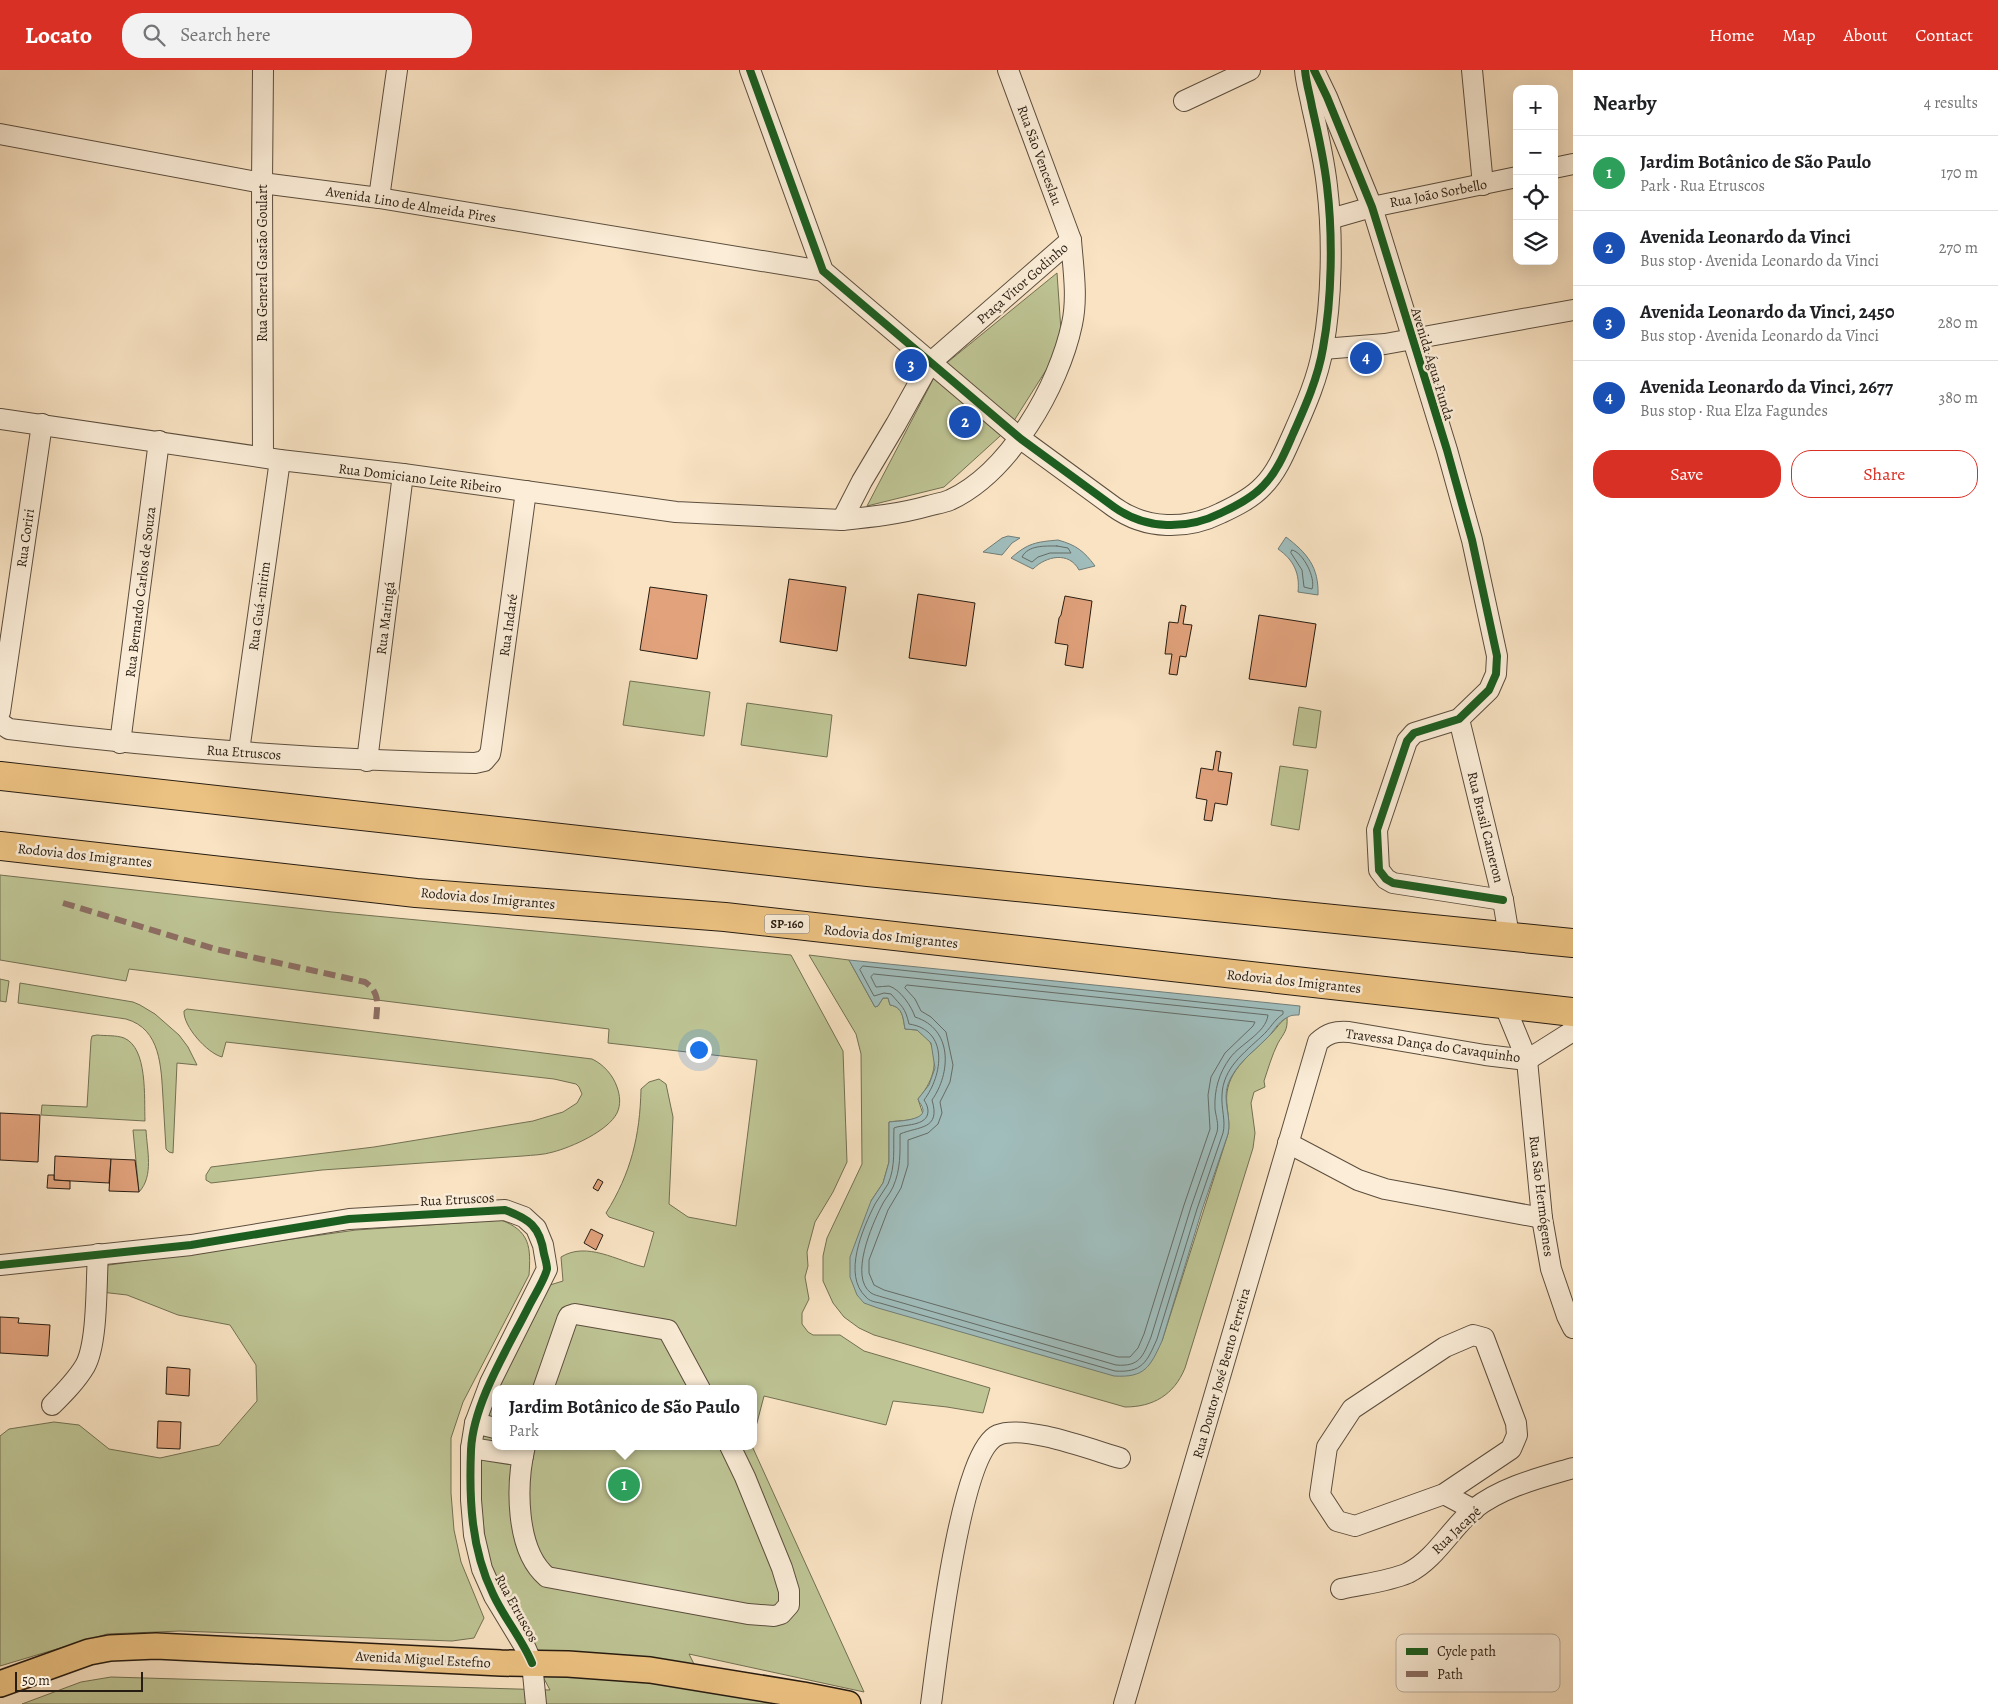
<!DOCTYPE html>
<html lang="en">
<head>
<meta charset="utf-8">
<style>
  body { margin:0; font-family:Alegreya,serif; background:#f2f2f2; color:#202124 }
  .controls { position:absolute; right:15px; top:15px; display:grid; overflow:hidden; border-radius:10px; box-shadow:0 5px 20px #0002 }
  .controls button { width:45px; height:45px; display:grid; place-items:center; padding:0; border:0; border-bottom:1px solid #e0e0e0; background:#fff; color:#202124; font:25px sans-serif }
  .scale { position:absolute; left:15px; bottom:12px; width:128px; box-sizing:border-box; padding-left:5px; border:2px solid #271c11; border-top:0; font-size:14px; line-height:18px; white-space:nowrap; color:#271c11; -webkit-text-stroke:4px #fbedd8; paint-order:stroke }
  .you { position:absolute; left:698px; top:979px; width:18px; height:18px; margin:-12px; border:4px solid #fff; border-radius:50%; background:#1a73e8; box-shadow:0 0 0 8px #1a73e833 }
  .badge { display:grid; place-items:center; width:32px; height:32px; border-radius:50%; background:#d93025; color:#fff; font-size:16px; font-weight:700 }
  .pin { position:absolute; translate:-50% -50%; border:2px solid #fff; box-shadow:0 1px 5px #0006 }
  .popup { position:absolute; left:492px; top:1315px; width:265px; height:65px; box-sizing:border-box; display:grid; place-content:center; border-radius:10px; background:#fff; filter:drop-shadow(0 1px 4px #0005); font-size:16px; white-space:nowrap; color:#757577 }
  .popup b { font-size:19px; color:#202124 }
  .popup::after { content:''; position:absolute; left:50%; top:100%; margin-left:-10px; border:10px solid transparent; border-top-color:#fff }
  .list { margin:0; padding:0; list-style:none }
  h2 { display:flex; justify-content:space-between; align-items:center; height:65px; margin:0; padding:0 20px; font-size:21px }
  h2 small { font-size:16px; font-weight:400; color:#757577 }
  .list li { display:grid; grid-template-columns:32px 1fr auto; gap:15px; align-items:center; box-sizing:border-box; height:75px; padding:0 20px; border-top:1px solid #e0e0e0 }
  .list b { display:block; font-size:19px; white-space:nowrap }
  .list p { margin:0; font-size:16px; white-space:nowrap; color:#757577 }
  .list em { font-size:16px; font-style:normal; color:#757577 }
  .actions { display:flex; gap:10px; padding:15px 20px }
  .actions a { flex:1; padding:11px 0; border:1px solid #d93025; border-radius:20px; text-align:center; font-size:18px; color:#d93025 }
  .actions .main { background:#d93025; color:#fff }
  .icon { flex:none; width:28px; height:28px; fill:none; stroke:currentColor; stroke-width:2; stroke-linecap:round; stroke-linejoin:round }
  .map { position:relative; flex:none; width:1573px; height:1634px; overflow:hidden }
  header { display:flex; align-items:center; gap:30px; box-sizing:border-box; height:70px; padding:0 25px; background:#d93025; color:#fff }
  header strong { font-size:24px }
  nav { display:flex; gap:28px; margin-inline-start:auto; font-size:18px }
  .search { width:350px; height:45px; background:#f2f2f2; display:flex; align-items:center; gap:12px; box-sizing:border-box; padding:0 18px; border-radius:20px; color:#757577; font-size:19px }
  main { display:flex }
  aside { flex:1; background:#fff }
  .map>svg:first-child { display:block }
  .green { fill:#bec494; stroke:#727052 }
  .water { fill:#a0bdbc; stroke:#707d78 }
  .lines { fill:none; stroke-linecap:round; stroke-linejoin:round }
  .shore { stroke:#646c66; stroke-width:1 }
  .building { fill:#e1a27c; stroke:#271c11 }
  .minor-casing { stroke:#5c4e3e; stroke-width:22 }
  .major-casing { stroke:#271c11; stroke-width:28 }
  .highway-casing { stroke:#271c11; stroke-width:30 }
  .minor { stroke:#fbedd8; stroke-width:20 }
  .major { stroke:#ecc282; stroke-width:25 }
  .highway { stroke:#ecc282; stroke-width:28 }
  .quiet { stroke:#8d6e63; stroke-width:6; stroke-dasharray:12 6; stroke-linecap:butt }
  .cycleway-casing { stroke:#fbedd8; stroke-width:11 }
  .cycleway { stroke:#1b5e20; stroke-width:8 }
  .labels { text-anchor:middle; stroke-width:5; stroke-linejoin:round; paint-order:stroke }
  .shield { fill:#fbedd8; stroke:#675b4d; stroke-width:1 }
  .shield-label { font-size:12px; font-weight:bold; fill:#271c11 }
  .street-label { font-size:14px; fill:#271c11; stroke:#fbedd8 }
  .key { fill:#fbedd8; stroke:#bbae9c; stroke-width:1 }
  .key-label { font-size:14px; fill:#271c11 }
</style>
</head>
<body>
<header>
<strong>Locato</strong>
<div class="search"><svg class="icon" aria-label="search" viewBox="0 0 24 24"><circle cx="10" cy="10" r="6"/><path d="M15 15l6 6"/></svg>Search here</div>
<nav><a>Home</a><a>Map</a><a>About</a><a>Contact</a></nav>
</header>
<main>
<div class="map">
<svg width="1573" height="1634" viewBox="0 0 1573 1634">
  <rect width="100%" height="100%" fill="#f9e3c3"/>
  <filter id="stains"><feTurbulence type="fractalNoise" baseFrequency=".004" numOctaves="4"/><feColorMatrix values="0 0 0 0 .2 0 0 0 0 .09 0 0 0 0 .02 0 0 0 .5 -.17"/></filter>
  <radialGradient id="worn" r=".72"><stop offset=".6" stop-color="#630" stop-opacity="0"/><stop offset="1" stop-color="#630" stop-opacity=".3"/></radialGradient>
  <g class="green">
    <path d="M1057,203L1062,275L1010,357L944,417L867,436L938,300Z"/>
    <path d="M630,611L710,622L704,666L623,655Z"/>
    <path d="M747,633L832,645L827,687L741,675Z"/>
    <path d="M1299,637L1321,641L1316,678L1293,675Z"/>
    <path d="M1280,696L1308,700L1299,760L1271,755Z"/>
    <path d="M0,805L332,842L791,885L843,981L847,1092L833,1122L815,1152L807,1182L808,1196L805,1207L809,1229L802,1243V1254L808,1262L813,1265H840L864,1281L990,1318L983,1343L947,1337L893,1331L886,1355L764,1326L753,1368V1319H497L541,1223L550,1215L563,1211L561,1187C587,1171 617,1191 644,1197L654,1162L609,1147L606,1143C631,1103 640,1066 641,1019L649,1012L659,1009L666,1014L673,1047L669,1134L688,1147L736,1156L757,990L608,973L609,959L129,899L126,911L0,890Z"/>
    <path d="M809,885L849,890L875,937L878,936L883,928H888L890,935C903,937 903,948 905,959L917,960C921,964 929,968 931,974C939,994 932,1013 918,1029L923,1044C914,1052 900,1050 889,1052V1092L883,1113L871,1131L1162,1271L1228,1064C1231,1050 1225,1036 1227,1022C1231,996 1254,982 1271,964C1277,958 1280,952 1287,947C1288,960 1284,963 1278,973C1272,985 1268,999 1264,1011L1265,1017L1254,1022L1251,1033L1255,1063L1253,1078L1185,1298C1174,1325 1153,1337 1125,1337L874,1265L859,1258L844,1247L833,1233L823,1211V1186L827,1168L862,1094L861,984L856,964Z"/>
    <path d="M0,909L9,911L6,932L0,931Z"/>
    <path d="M20,913L133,932L140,935L155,944L179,965L188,977L197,995L177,993L173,1083L169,1082L166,1079C165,1062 164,1045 163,1028C161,997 161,959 126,949L18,933Z"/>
    <path d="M187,939L592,989C603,994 613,1005 617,1017C620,1025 621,1035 617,1043C608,1061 572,1077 553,1082C543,1085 533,1085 523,1086L322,1100L211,1113L206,1110V1105L211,1097L374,1077L533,1051L563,1042L577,1033L582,1024L579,1017L576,1014L554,1009L226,972L222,987C207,983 183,956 184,941Z"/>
    <path d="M97,965C106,966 116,965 124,968C148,978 144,1028 145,1051L41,1045L42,1035L87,1037L91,970L92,966Z"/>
    <path d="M133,1060H146C147,1080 154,1106 139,1122Z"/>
    <path d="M501,1150C530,1161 531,1177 529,1205L463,1332L451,1368V1423L454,1460L461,1492L484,1548L474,1568L452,1571L180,1561L107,1564L0,1596V1366L9,1359L54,1352L79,1355L109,1379L160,1388L219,1375L257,1331L256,1295L230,1255L178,1245L127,1225L101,1222L102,1196L356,1160Z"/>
    <path d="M495,1323V1376H752L864,1622L689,1584L703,1612L836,1634H22L81,1612L111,1607L550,1620L503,1531L488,1497L476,1387Z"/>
  </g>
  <g class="water">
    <path d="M1008,466L1020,468L1012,473L1002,485L983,482L1002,468Z"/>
    <path d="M1286,467C1307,483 1319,497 1318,525L1298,522C1300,504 1294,490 1278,479Z"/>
    <path d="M1058,470C1076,475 1084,481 1095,496L1079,500C1069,481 1046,486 1033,499L1011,488C1028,473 1036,472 1058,470Z"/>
    <path d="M849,890L1300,936L1299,945C1295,945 1291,945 1288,947C1277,952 1274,962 1266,969C1252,983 1236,994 1228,1014C1222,1031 1232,1048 1228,1064L1202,1140L1162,1271C1150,1297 1145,1308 1114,1306L878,1238L864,1233L857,1225L850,1207V1187L871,1131L883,1113L889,1092V1052C896,1051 924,1051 923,1040C923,1036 919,1033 918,1029L929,1015L935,998L931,973L917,960L905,959C903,948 903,937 890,935L888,928H883L878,936L875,937Z"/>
  </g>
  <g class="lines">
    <g class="shore">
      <path d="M1057,476L1068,478L1071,483H1050L1038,487L1032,492L1022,487C1028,475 1045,476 1057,476Z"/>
      <path d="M1292,480C1303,482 1316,508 1312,519L1304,517L1302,500L1291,483Z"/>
      <path d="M863,896L1283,941V944C1274,950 1270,959 1262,966C1244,983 1223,998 1222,1025C1221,1038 1226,1051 1223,1063L1197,1139L1157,1269C1147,1292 1142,1303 1115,1301L880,1233C875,1232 869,1231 866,1227C842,1205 863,1158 875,1134C879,1127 884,1121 888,1114C896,1096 893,1077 894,1058C903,1054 928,1057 928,1041C928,1037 926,1033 924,1030C943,1005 949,960 909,954C905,937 902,937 891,924L884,923L874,926L860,900Z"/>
      <path d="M874,904L1268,945C1266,963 1240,974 1230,988C1219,1003 1214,1020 1215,1039C1216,1047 1219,1054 1217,1062L1191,1137L1151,1267C1143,1286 1140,1297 1116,1295L882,1227C879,1226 874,1225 871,1223C849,1207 872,1155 881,1137C884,1130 890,1124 893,1117C901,1099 900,1082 900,1064C919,1056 941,1060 932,1030C951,1003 953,959 915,947C912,937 900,919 889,916C885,916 880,917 876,917L871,907Z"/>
      <path d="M907,915L1255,952L1253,956L1225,983L1211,1007L1208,1025L1210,1059L1184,1135L1144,1264L1138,1278L1130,1287H1118L884,1220L874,1215L869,1203V1190L888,1140L901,1118L908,1095V1070L928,1063L938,1054L942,1043L940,1032L950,1012L953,995L946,962L931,947L921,941L915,929L905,918Z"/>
    </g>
  </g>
  <g class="building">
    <path d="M789,509L846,517L837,581L780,572Z"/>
    <path d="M650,517L707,525L697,589L640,580Z"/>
    <path d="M918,524L975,533L966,596L909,588Z"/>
    <path d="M1065,526L1092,531L1083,598L1065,595L1068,575L1055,573L1059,548L1061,545Z"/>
    <path d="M1181,535L1186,536L1183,554L1192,555L1186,587L1180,586L1177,605L1169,604L1172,584H1165L1169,552L1178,553Z"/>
    <path d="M1259,545L1316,554L1306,617L1249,609Z"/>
    <path d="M1216,681L1221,682L1218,701L1232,703L1227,735L1215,733L1212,751L1204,750L1207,730L1196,728L1201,698L1213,700Z"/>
    <path d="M0,1043L40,1045L38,1092L0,1090Z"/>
    <path d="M55,1086L111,1089L109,1113L54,1110Z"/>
    <path d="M111,1089L135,1090L139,1122L109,1121Z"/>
    <path d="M48,1105H54V1110L70,1111V1119L47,1118Z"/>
    <path d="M598,1109L603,1112L598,1121L593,1118Z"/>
    <path d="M591,1159L603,1165L596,1180L584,1173Z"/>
    <path d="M0,1247L19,1248L18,1253L50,1255L48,1286L0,1283Z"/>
    <path d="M167,1297L190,1299L189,1326L166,1324Z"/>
    <path d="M158,1351L181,1352L180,1379L157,1378Z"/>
  </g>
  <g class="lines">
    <defs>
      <g id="minor">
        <path d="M750,0L823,201L1021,369L1114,437C1146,460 1187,460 1221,443C1236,436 1252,428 1263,416C1277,402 1285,382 1293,364C1305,337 1318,308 1323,278C1332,229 1333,166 1327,116C1324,89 1318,63 1312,37C1310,25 1306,13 1305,0"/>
        <path d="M1008,0L1071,170"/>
        <path d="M1314,0L1327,27L1372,137L1447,380L1472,470L1497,586L1496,604L1489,620L1459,649L1414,663L1407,671L1377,760L1379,800L1386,809L1393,813L1503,830"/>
        <path d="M1472,0L1483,115"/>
        <path d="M1184,31L1250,0"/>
        <path d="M0,64L262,113L379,128L823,201"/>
        <path d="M1554,98L1573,94"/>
        <path d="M379,128L397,0"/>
        <path d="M1330,149L1372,137L1517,107"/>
        <path d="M1071,170C1073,197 1078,227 1072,254C1059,316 1010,402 950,430C943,433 935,434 928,436C900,444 871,447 842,450L862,411L896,354L930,293Z"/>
        <path d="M1323,279L1385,274L1573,240"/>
        <path d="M0,349L280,390L403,404L676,442L842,450"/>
        <path d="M263,387L262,113L263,0"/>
        <path d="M0,642L42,354"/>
        <path d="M1459,649L1503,830L1509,866"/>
        <path d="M0,653L9,659C163,678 319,690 475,693L484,691L490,684L491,679L526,421"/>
        <path d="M120,673L159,371"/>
        <path d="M239,681L280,390"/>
        <path d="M367,691L403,404"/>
        <path d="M1504,934L1527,990L1542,1148L1551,1199L1567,1246L1573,1258"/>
        <path d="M1288,1073L1358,1110L1385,1119L1542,1148"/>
        <path d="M0,1195L191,1175L349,1149L505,1140L524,1147L536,1158L543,1175L547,1199L490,1313L475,1353L471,1378V1430L474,1465L482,1499L494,1526L526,1579L532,1593L536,1634"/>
        <path d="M543,1319L567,1250L569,1246L575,1244L668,1260L700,1319"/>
        <path d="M52,1335C64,1323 76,1311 85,1296C98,1273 96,1212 98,1184"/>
        <path d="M475,1353L495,1358"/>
        <path d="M525,1376C516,1414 515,1480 547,1507L748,1544L774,1546L781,1544L789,1535V1521L782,1498L745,1407L730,1376"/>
        <path d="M471,1378L523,1386"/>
        <path d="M1444,1424L1511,1379L1517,1365L1516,1353L1484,1268L1473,1265L1445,1277L1352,1339L1327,1377L1320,1425L1337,1451L1355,1456L1444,1424L1474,1440"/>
        <path d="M1341,1519C1362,1514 1387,1512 1408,1503C1435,1490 1452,1457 1474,1439C1502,1417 1539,1408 1573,1398"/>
        <path d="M931,1634C937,1590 960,1381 998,1365C1024,1354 1092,1380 1120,1388"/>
        <path d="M1124,1634L1318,972C1328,963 1335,961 1349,962L1485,985L1527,990L1573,961"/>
      </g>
      <path id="major" d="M0,1614L89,1582L110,1578L156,1576L501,1593L568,1594L650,1600L803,1625L848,1634"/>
      <g id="highway">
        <path d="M0,706L868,802L1573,873"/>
        <path d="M0,776L416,823L725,847L1573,942"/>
      </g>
    </defs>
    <use href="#minor" class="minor-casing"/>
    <use href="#major" class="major-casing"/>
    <use href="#highway" class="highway-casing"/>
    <use href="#minor" class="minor"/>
    <use href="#major" class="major"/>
    <use href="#highway" class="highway"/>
    <path class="quiet" d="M63,833L215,879L365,912C381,923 377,935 376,952"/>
    <defs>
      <g id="cycleway">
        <path d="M750,0L823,201L1021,369L1114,437C1146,460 1187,460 1221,443C1236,436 1252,428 1263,416C1277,402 1285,382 1293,364C1305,337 1318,308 1323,278C1332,229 1333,166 1327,116C1324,89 1318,63 1312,37C1310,25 1306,13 1305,0"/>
        <path d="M1314,0L1327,27L1372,137L1447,380L1472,470L1497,586L1496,604L1489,620L1459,649L1414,663L1407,671L1377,760L1379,800L1386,809L1393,813L1503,830"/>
        <path d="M0,1195L191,1175L349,1149L505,1140C529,1149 540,1156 544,1184C545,1188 547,1194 547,1199C545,1209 534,1226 529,1236C508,1278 473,1333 471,1380C469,1429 471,1479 493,1524C504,1548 522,1569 532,1593"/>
      </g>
    </defs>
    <use href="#cycleway" class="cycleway-casing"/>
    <use href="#cycleway" class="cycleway"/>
  </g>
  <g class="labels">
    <rect class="shield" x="764.5" y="844.5" width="45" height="19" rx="4"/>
    <g class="shield-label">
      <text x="787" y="858">SP-160</text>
    </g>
    <g class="street-label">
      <text transform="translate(1040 85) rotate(70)" y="5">Rua São Venceslau</text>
      <text transform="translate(1438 123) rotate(-11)" y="5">Rua João Sorbello</text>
      <text transform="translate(411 134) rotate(9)" y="5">Avenida Lino de Almeida Pires</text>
      <text transform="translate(262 193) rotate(-90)" y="5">Rua General Gastão Goulart</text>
      <text transform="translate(1022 213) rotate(-41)" y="5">Praça Vitor Godinho</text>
      <text transform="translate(1433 294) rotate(73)" y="5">Avenida Água Funda</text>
      <text transform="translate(420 408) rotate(7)" y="5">Rua Domiciano Leite Ribeiro</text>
      <text transform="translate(25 468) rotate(-82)" y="5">Rua Coriri</text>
      <text transform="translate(140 522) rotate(-83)" y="5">Rua Bernardo Carlos de Souza</text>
      <text transform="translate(259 536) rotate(-82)" y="5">Rua Guá-mirim</text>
      <text transform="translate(385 548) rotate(-83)" y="5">Rua Maringá</text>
      <text transform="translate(508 555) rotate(-82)" y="5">Rua Indaré</text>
      <text transform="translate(244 682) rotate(4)" y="5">Rua Etruscos</text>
      <text transform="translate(1486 757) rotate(76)" y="5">Rua Brasil Cameron</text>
      <text transform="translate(85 785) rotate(6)" y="5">Rodovia dos Imigrantes</text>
      <text transform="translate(488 828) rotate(5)" y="5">Rodovia dos Imigrantes</text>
      <text transform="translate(891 866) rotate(6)" y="5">Rodovia dos Imigrantes</text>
      <text transform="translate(1294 911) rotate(6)" y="5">Rodovia dos Imigrantes</text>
      <text transform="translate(1433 975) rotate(8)" y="5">Travessa Dança do Cavaquinho</text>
      <text transform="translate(1542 1126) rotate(83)" y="5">Rua São Hermógenes</text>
      <text transform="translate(457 1129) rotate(-3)" y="5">Rua Etruscos</text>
      <text transform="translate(1221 1303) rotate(-74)" y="5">Rua Doutor José Bento Ferreira</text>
      <text transform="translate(1456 1460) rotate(-44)" y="5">Rua Jacapé</text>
      <text transform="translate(517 1538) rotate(61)" y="5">Rua Etruscos</text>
      <text transform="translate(423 1589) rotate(3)" y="5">Avenida Miguel Estefno</text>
    </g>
  </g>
  <rect x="1396" y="1564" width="164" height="58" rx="8" class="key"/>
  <rect x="1406" y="1578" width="22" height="7" fill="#1b5e20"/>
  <rect x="1406" y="1601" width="22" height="6" fill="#8d6e63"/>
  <g class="key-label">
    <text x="1437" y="1586">Cycle path</text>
    <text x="1437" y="1609">Path</text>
  </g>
  <rect width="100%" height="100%" filter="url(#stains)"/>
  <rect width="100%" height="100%" fill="url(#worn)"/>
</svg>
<div class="controls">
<button>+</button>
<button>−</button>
<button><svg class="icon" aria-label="locate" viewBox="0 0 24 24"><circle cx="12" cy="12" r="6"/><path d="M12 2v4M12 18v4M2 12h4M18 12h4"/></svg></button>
<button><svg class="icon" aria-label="layers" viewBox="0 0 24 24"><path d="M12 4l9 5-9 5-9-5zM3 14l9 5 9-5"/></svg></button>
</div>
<div class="scale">50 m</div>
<div class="you"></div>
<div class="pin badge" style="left:624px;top:1415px;background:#2e9e5b">1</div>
<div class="popup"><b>Jardim Botânico de São Paulo</b>Park</div>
<div class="pin badge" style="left:965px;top:352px;background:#1a4fb4">2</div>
<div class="pin badge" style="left:911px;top:295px;background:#1a4fb4">3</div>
<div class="pin badge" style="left:1366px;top:288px;background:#1a4fb4">4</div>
</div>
<aside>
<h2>Nearby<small>4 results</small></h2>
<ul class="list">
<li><span class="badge" style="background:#2e9e5b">1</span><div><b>Jardim Botânico de São Paulo</b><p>Park · Rua Etruscos</p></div><em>170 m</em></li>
<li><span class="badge" style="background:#1a4fb4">2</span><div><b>Avenida Leonardo da Vinci</b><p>Bus stop · Avenida Leonardo da Vinci</p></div><em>270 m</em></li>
<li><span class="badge" style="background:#1a4fb4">3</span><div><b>Avenida Leonardo da Vinci, 2450</b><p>Bus stop · Avenida Leonardo da Vinci</p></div><em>280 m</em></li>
<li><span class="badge" style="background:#1a4fb4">4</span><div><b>Avenida Leonardo da Vinci, 2677</b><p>Bus stop · Rua Elza Fagundes</p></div><em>380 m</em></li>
</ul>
<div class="actions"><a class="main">Save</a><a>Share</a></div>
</aside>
</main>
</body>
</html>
